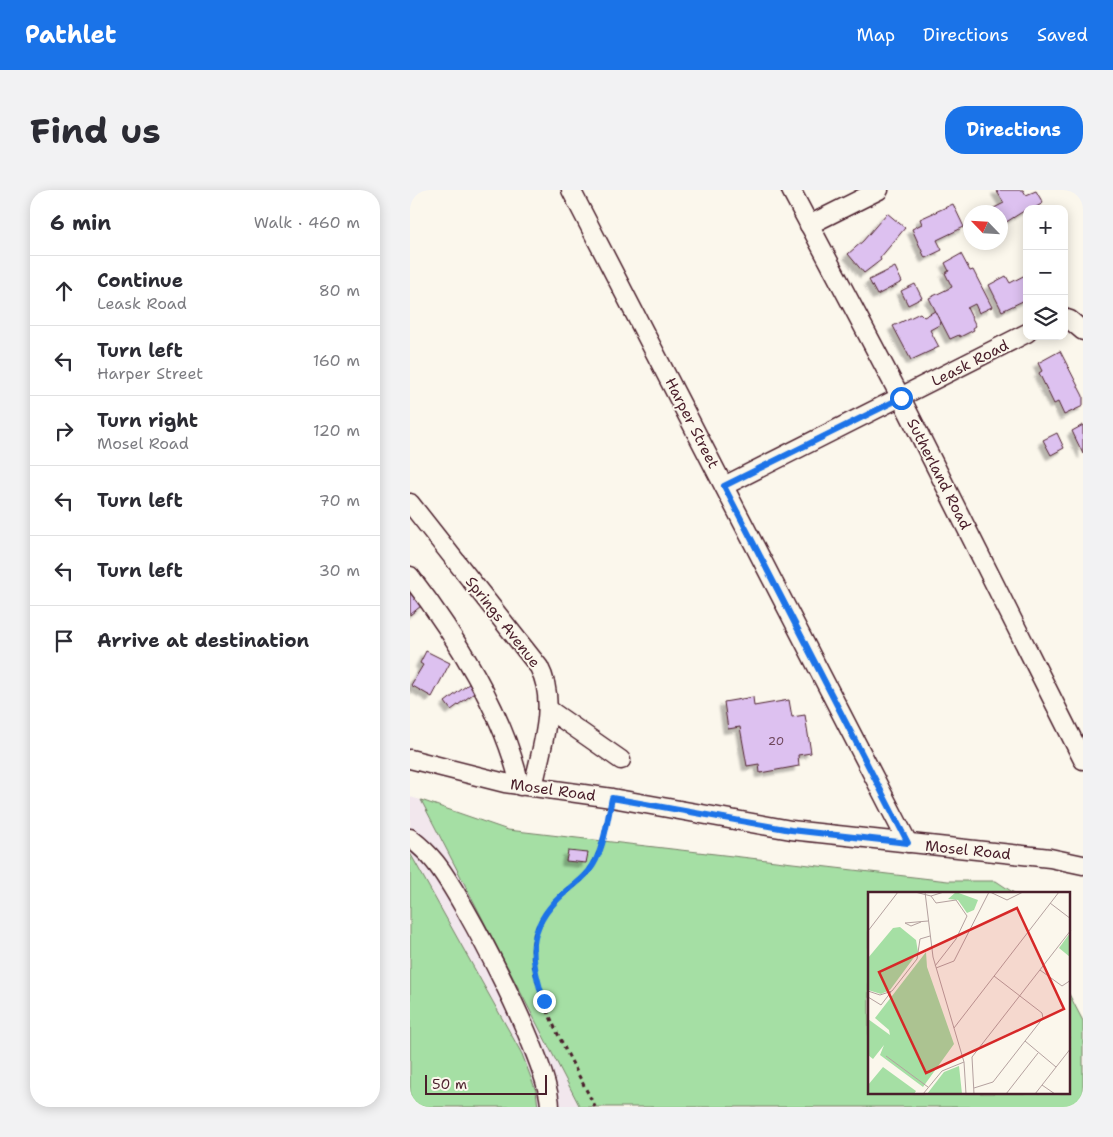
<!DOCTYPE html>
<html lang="en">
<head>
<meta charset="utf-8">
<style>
  body { margin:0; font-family:"Shantell Sans",sans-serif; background:#f2f2f3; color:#2b2b33 }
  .controls { position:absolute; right:15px; top:15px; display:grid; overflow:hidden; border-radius:10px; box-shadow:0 2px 12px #0003 }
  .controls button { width:45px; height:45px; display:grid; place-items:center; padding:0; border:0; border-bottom:1px solid #e1e1e2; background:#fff; color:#2b2b33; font:25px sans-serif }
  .compass { position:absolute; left:553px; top:15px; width:45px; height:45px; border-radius:50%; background:#fff; box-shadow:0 2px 12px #0003; rotate:295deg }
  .scale { position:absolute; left:15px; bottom:12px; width:122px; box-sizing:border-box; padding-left:5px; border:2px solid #4a1f2b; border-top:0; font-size:14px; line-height:18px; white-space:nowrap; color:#4a1f2b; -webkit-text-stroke:4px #fbf7ec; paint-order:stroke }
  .stop { position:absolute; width:15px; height:15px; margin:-11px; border:4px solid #1a73e8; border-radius:50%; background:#fff }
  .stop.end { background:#1a73e8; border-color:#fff; box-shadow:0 1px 5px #0008 }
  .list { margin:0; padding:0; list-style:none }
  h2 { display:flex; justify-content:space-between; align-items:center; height:65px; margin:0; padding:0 20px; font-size:21px }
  h2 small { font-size:16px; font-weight:400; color:#7c7c81 }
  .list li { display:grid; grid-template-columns:32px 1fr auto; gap:15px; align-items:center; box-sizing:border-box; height:70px; padding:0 20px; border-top:1px solid #e1e1e2 }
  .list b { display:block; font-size:19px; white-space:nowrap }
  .list p { margin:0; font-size:16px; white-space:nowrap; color:#7c7c81 }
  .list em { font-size:16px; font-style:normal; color:#7c7c81 }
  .icon { flex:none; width:28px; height:28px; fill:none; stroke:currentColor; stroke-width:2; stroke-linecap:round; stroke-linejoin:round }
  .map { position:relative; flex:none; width:673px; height:917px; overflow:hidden; border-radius:20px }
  header { display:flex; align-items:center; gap:30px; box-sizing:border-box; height:70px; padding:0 25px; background:#1a73e8; color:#fff }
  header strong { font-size:24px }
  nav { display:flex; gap:28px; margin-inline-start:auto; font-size:18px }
  .intro { display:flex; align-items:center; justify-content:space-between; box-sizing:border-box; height:120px; padding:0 30px }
  h1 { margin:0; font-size:35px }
  .button { padding:12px 22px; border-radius:20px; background:#1a73e8; color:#fff; font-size:18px; font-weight:700 }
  main { display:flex; gap:30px; padding:0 30px }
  aside { flex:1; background:#fff; border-radius:20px; box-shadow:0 2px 12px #0003 }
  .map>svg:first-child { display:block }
  .built { fill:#f2e7ed }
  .green { fill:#a5dfa4; stroke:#787f68 }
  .building { fill:#ddc1f0; stroke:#4a1f2b; filter:url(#shadow) }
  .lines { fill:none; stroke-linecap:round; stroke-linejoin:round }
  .minor-casing { stroke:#4a1f2b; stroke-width:21 }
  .path { stroke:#4a1f2b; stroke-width:3; stroke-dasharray:4 4; stroke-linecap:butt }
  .minor { stroke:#fbf7ec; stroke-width:18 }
  .route { stroke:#1a73e8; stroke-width:6 }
  .labels { text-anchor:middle; stroke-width:4; stroke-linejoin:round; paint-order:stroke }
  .number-label { font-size:12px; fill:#6f485c }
  .street-label { font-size:15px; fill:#4a1f2b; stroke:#fbf7ec }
  .inset-road { fill:none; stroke:#b4a19f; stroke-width:1 }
  .view { fill:#d62828; fill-opacity:0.15; stroke:#d62828; stroke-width:2.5 }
  .inset-edge { fill:none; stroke:#4a1f2b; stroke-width:2.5 }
</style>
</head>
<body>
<header>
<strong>Pathlet</strong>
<nav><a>Map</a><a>Directions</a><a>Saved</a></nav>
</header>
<div class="intro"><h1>Find us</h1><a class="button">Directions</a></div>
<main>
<aside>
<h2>6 min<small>Walk · 460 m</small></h2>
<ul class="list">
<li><svg class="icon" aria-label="ahead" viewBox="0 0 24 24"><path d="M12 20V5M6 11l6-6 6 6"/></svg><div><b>Continue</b><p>Leask Road</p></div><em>80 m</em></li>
<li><svg class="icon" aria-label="left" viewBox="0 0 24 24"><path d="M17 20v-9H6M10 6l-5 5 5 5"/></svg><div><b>Turn left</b><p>Harper Street</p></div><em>160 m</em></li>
<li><svg class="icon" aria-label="right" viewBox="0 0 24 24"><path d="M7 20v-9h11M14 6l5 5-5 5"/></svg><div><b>Turn right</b><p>Mosel Road</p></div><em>120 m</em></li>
<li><svg class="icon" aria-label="left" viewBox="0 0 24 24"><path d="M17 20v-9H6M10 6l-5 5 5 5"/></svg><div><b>Turn left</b></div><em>70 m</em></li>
<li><svg class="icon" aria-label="left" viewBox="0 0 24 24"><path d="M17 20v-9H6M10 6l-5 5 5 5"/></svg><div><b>Turn left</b></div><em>30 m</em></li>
<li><svg class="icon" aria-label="arrive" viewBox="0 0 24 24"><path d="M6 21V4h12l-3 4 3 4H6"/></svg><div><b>Arrive at destination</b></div></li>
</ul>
</aside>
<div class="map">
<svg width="673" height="917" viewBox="0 0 673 917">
  <defs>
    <filter id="shadow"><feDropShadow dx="-4.5" dy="4.5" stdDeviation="1" flood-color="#0004"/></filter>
  </defs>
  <rect width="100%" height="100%" fill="#fbf7ec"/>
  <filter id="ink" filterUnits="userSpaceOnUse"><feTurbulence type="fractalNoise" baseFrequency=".02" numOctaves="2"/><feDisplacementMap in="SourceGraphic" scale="10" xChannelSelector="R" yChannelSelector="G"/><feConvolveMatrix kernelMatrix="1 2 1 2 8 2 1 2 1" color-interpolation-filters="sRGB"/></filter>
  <g filter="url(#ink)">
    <path class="built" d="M0,607L11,610L170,917H0Z"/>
    <g class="green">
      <path d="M11,610L98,640L538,691H586L604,703H459V903H659V804L673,831V917H170Z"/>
      <path d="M0,663L112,864L126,901L128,917H0Z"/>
    </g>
    <g class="building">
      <path d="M586,0H613L616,5L626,1L633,13L623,19H617L590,36V22H583L582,19L594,13Z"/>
      <path d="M543,14L554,37L527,50L532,60L515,68L502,39L512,34L510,29Z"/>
      <path d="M477,23L495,38L470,68L471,70L454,83L438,64L453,51Z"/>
      <path d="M551,64L560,81L563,80L582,117L569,123L565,114L557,118L566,136L563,138L564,140L550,147L549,145L540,149L519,108L542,97L535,83L539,81L535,73Z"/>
      <path d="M485,77L492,92L467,105L459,90Z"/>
      <path d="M617,84V109L592,121L579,95L596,86L600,93Z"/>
      <path d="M505,94L512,108L498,115L491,101Z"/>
      <path d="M525,121L531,134L520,140L529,157L501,170L483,136L510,123L514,127Z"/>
      <path d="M650,161L673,206V216L654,225L648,212L644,214L629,183L632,181L628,173Z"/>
      <path d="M673,235V264L662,241Z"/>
      <path d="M647,243L654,258L641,265L633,250Z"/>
      <path d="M0,390L17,411L0,425Z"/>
      <path d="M16,461L40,473L22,507L1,495L13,475L10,473Z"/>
      <path d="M60,493L67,501L41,520L35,512Z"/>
      <path d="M343,507L344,516L379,510L382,527L395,525L401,563L388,565L389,576L350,583L349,574L337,576L330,537L318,539L314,512Z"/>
      <path d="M158,661L178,663L176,673L156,671Z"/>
    </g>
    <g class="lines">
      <defs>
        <g id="minor">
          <path d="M161,0L498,653"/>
          <path d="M381,0L491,208L673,570"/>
          <path d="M399,35L469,0"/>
          <path d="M654,128L660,130L673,141"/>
          <path d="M314,296L617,143"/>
          <path d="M0,313L129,477C148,513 131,559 123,597"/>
          <path d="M0,386C44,443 95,525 110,596"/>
          <path d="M138,519L211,570"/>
          <path d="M0,569L95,593L202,608L381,640L640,668L673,675"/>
          <path d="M0,648C9,655 18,663 25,672C54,708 140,874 140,917"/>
        </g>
      </defs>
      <use href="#minor" class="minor-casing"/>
      <path class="path" d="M185,917C165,876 118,799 123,755C124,736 136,722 148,709C155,701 164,697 172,689C189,672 194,647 199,623"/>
      <use href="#minor" class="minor"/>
    </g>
  </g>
  <g class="lines" filter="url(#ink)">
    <path class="route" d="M134,811C120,770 115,739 151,706C160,698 171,691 179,681C194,662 197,631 202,608L381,640L498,653L314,296L491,208"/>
  </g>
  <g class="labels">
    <g class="number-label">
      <text x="366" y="555">20</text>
    </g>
    <g class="street-label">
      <text transform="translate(560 173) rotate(-27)" y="5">Leask Road</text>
      <text transform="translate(282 233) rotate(63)" y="5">Harper Street</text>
      <text transform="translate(529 284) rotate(63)" y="5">Sutherland Road</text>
      <text transform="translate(93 432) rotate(52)" y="5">Springs Avenue</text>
      <text transform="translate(143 600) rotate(8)" y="5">Mosel Road</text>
      <text transform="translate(558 660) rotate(6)" y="5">Mosel Road</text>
    </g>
  </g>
  <g transform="translate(458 702)">
    <rect width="202" height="202" fill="#fbf7ec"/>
    <path d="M88,0L110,8L106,18L99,21L90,8L80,7ZM32,35L48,48L50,60L22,98L13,102L0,98V66L25,36ZM202,41V65L191,56ZM58,60L59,75L86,152L55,195L12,163L16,153L5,167L0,163V127L22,143L21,138L7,126ZM91,174L94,202H59L76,180ZM15,175L48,199L46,202H0V193Z" fill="#a5dfa4"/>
    <path class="inset-road" d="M47,0L63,4L76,0M57,0L65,65L96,170L98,202M122,0L139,8L155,0M63,4L68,11L88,8L99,24L88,47L67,74M182,11L203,27M53,30L43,34L37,31L60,29M0,39L30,0M68,76L86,69L121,0M172,78L194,94L203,88M0,99L12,103L24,99L49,67L52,47L62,44M0,105L13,113L23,100M86,136L191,0M157,149L188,175M18,164L60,195M174,193L187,202M106,196L125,190L175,126L174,121L126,84M55,202L74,179L96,170M106,202L104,165L203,38M138,202L170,161M167,202L203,156"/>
    <path class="view" d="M149,16L196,117L58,181L11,80Z"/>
    <rect width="202" height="202" class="inset-edge"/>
  </g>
</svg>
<div class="controls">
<button>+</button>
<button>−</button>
<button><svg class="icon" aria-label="layers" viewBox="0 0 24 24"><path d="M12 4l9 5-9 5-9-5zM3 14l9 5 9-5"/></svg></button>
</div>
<svg class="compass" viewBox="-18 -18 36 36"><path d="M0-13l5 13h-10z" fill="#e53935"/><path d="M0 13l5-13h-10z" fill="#7c7c81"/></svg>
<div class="scale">50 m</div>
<div class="stop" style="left:491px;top:208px"></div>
<div class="stop end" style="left:134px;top:811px"></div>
</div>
</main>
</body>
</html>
